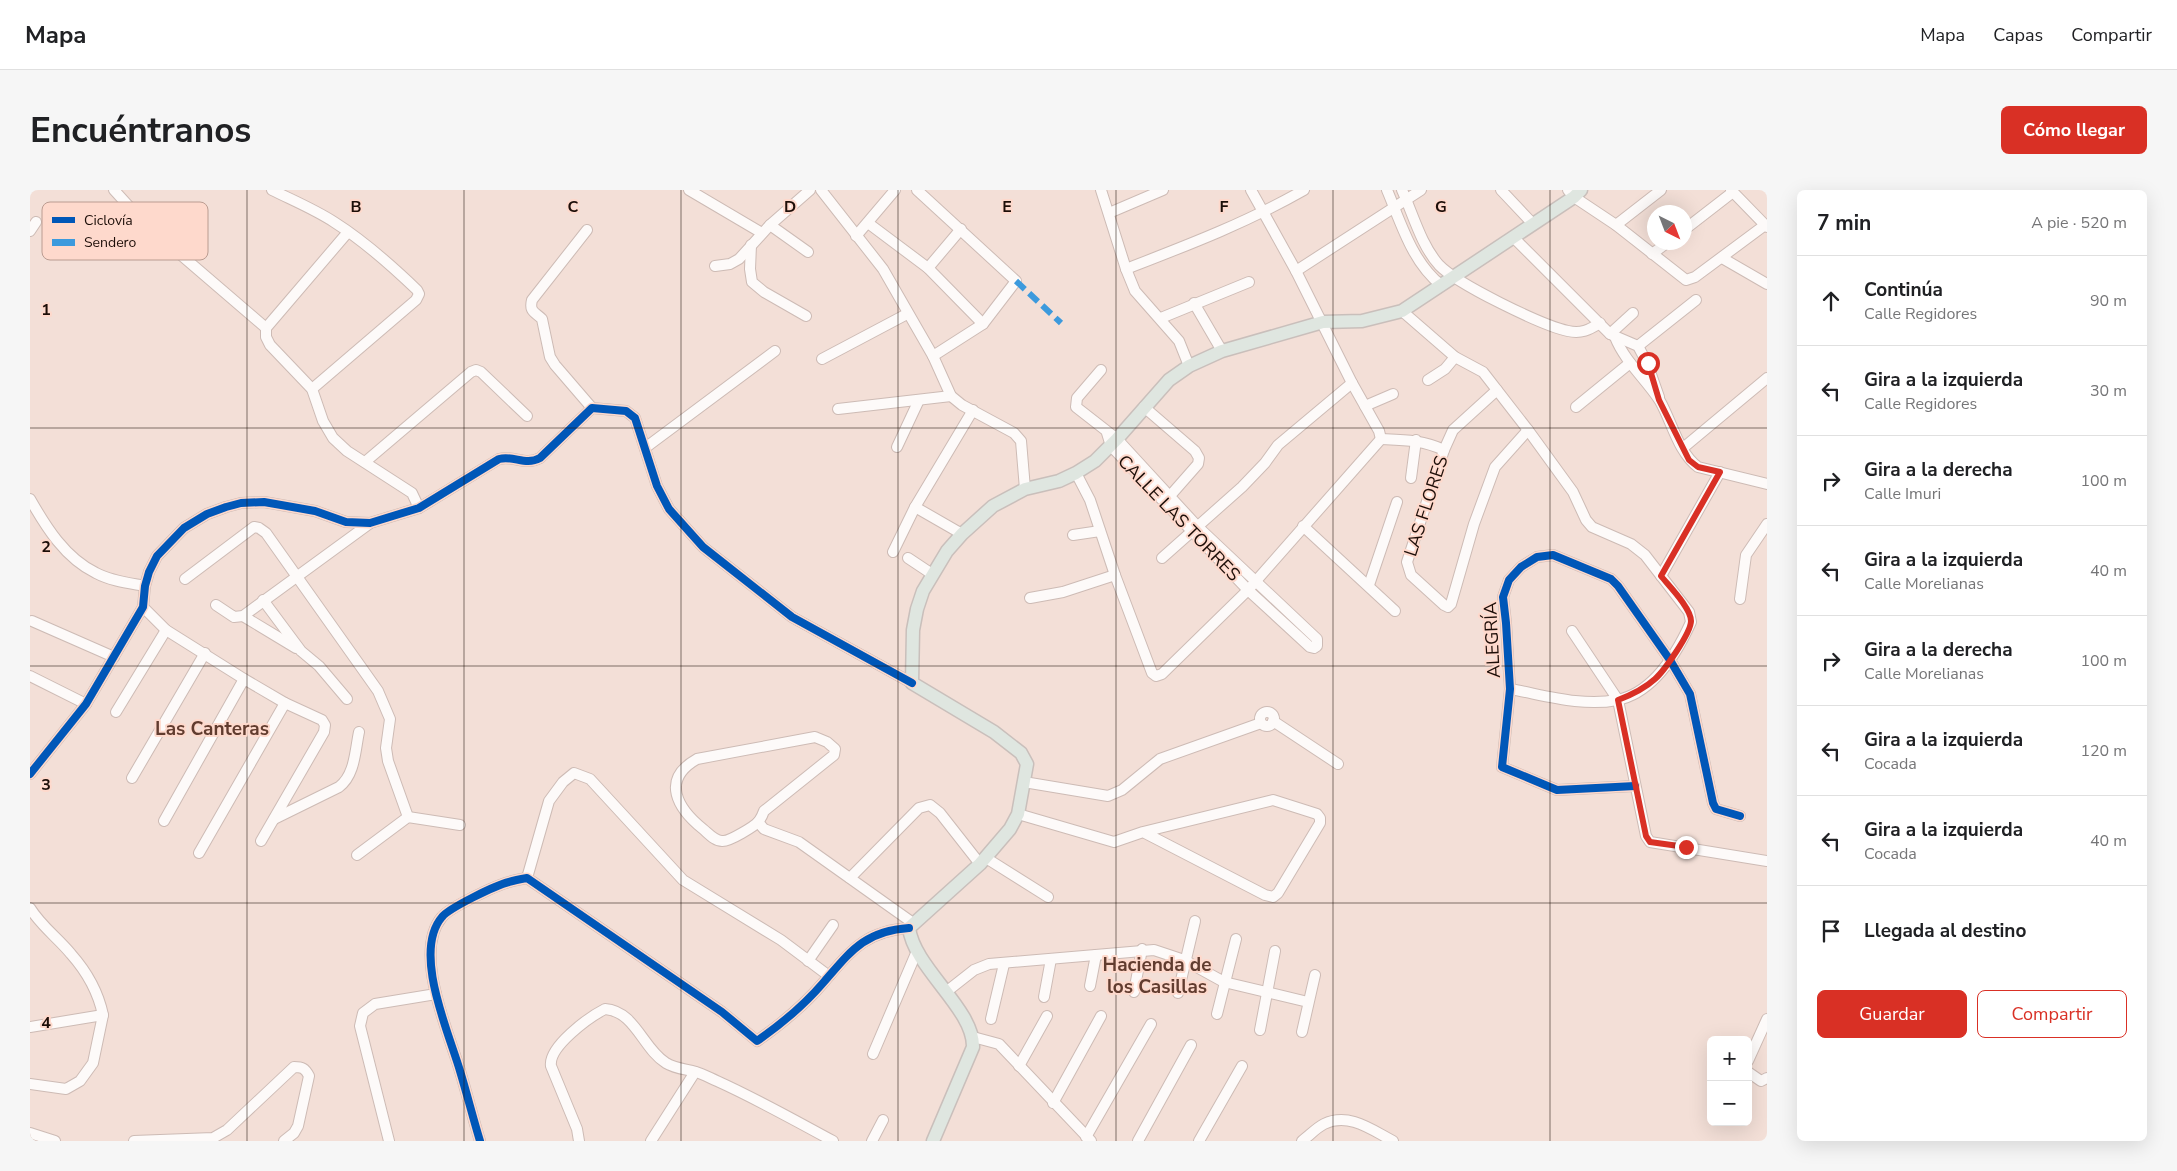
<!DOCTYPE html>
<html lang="es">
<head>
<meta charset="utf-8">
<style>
  body { margin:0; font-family:"Nunito Sans",sans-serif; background:#f6f6f6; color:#202124 }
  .controls { position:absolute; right:15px; bottom:15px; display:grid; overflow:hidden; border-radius:8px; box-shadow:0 5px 20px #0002 }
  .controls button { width:45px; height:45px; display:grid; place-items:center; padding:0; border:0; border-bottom:1px solid #e0e0e0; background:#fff; color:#202124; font:25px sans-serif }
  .compass { position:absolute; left:1617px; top:15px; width:45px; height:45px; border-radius:50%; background:#fff; box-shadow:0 5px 20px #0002; rotate:138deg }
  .stop { position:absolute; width:15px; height:15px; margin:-11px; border:4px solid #d93025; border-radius:50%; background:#fff }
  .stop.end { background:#d93025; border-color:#fff; box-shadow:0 1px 5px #0008 }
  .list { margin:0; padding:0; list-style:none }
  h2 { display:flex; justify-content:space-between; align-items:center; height:65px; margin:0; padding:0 20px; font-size:21px }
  h2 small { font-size:16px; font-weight:400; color:#757577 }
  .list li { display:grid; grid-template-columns:32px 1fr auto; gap:15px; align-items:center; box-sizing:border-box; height:90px; padding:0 20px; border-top:1px solid #e0e0e0 }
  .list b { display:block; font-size:19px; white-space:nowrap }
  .list p { margin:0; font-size:16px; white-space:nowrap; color:#757577 }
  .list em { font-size:16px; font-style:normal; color:#757577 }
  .actions { display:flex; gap:10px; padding:15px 20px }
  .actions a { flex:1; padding:11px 0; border:1px solid #d93025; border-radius:8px; text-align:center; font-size:18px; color:#d93025 }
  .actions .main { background:#d93025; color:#fff }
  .icon { flex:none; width:28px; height:28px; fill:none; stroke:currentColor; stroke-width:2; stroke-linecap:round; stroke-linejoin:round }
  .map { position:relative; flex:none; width:1737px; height:951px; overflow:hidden; border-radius:8px }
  header { display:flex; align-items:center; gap:30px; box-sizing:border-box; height:70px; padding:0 25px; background:#fff; border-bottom:1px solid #e0e0e0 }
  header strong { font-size:24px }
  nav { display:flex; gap:28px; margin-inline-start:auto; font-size:18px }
  .intro { display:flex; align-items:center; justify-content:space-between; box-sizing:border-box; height:120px; padding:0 30px }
  h1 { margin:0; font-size:35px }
  .button { padding:12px 22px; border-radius:8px; background:#d93025; color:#fff; font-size:18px; font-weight:700 }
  main { display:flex; gap:30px; padding:0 30px }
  aside { flex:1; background:#fff; border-radius:8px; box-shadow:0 5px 20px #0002 }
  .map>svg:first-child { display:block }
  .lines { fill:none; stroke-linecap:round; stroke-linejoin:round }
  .minor-casing { stroke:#cdbbb5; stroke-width:12 }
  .major-casing { stroke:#c9bfbb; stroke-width:15 }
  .minor { stroke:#fdfaf9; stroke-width:10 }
  .major { stroke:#dfe6e0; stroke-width:12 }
  .quiet { stroke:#3c9add; stroke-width:6; stroke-dasharray:12 6; stroke-linecap:butt }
  .cycleway-casing { stroke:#fed9cc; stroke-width:11 }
  .cycleway { stroke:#0057b8; stroke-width:8 }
  .route { stroke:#d93025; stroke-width:6 }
  .grid { fill:none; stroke:#1d0e08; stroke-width:1; stroke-opacity:0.55 }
  .labels { text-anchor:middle; stroke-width:4; stroke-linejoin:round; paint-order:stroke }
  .street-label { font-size:18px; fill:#1d0e08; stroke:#fed9cc }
  .neighbourhood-label { font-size:19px; font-weight:bold; fill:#613c2f; stroke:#fed9cc }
  .key { fill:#fed9cc; stroke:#ba9c91; stroke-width:1 }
  .key-label { font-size:14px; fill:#1d0e08 }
  .grid-label { font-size:16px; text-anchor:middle; font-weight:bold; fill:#1d0e08; stroke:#fed9cc; stroke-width:4; stroke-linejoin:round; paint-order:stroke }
</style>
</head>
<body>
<header>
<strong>Mapa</strong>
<nav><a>Mapa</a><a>Capas</a><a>Compartir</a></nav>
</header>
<div class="intro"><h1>Encuéntranos</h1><a class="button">Cómo llegar</a></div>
<main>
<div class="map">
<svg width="1737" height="951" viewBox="0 0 1737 951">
  <rect width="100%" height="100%" fill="#f3dfd7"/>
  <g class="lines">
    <defs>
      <g id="minor">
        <path d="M84,0L115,34L236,138"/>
        <path d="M242,0C262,10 284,19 304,32C334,51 361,75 387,100L389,104L386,110L282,199"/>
        <path d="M659,0L732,43"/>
        <path d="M791,0L853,79L903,166L921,206L932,215L984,243L991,251L995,299"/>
        <path d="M887,0L986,91L953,134L903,166"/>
        <path d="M1071,0L1096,79L1105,101L1149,151L1159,176"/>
        <path d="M1221,0L1266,81L1322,193L1349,241L1351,249"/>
        <path d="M1357,0C1371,33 1382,72 1411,95"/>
        <path d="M1372,0C1383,24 1391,55 1409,75C1427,94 1511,135 1538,141C1551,144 1559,140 1570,133"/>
        <path d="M1471,0L1503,34"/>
        <path d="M1538,0L1544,7L1586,35L1656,90L1665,87L1735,35"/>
        <path d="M1701,0L1737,37"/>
        <path d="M1079,23L1133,0"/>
        <path d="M838,33L898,78L953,134"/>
        <path d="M740,35L778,62"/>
        <path d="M1586,35L1631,0"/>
        <path d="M557,40L502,110C499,122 505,122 512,129L520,167L525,175L562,218"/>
        <path d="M1654,40L1703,2"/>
        <path d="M0,41L6,32"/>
        <path d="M318,42L236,138V147L240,155L282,199L293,231L303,248L317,261L382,303L389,318"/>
        <path d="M826,46L865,0"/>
        <path d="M1483,47L1580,144L1608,156L1617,173L1629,207"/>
        <path d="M721,55L720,79L722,92L734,102L776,126"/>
        <path d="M1622,64L1638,52"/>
        <path d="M1692,68L1737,94"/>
        <path d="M685,76L700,74L709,69L740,35L780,0"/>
        <path d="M898,78L931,39"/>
        <path d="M1096,79C1158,55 1216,33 1274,0"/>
        <path d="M1266,81L1391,0"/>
        <path d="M1164,113L1192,161"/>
        <path d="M1372,121L1425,167L1453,182L1498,240L1543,302L1556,330L1562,337L1601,354L1615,365L1659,422L1661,432C1647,463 1624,503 1587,510C1552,517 1514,505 1480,499"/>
        <path d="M1131,128L1219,92"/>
        <path d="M1580,144L1603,123"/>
        <path d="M1585,147C1595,172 1616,189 1630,211C1642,232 1648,262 1668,277L1737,294"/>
        <path d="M1608,156L1666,110"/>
        <path d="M792,169L877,124"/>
        <path d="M1071,180L1047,208L1046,217L1087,249L1167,336L1287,449V456L1284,458L1280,457L1218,400L1081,256L1077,243"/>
        <path d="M1398,190L1415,179L1425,167"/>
        <path d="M1467,200L1423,240L1414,260L1377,372L1381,385L1414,415L1418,417L1421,414L1444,334L1465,277L1498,240"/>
        <path d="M1335,216L1363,204"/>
        <path d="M1114,217L1165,261L1169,268L1168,274L1139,307"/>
        <path d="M1546,217L1600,173"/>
        <path d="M808,219L921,206"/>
        <path d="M1351,249C1374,250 1393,250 1414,260"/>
        <path d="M867,257L889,210"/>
        <path d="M615,258L745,161"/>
        <path d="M1653,258L1737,188"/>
        <path d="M335,272L441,182L446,180L451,182L497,226"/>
        <path d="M1046,283L1060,310L1085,385L1122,483L1126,486L1132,484L1218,400L1351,249"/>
        <path d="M1381,288L1386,250"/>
        <path d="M0,309C16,337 35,368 66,383C81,391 99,393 115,396"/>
        <path d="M885,317L932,344"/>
        <path d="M1273,336L1365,421"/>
        <path d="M1043,345L1070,341"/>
        <path d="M863,362L885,317L943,220"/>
        <path d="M878,368L902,384"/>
        <path d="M1132,368L1212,297L1235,273L1248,255L1322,193"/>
        <path d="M1631,386L1690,282"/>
        <path d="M155,389L224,337L229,338L236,343L348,501L360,529L356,558L358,571L378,627"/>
        <path d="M1339,395L1367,312"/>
        <path d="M1000,408L1033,402L1085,385"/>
        <path d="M1710,409L1716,365L1737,334"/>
        <path d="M233,410L271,461L289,476L317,509"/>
        <path d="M186,415L204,427L213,426L339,334"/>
        <path d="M113,417L136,440L214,489L255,513L292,530L295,535L294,542L231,651"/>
        <path d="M213,426L266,458"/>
        <path d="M2,431L84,467"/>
        <path d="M1542,441L1588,510L1616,646L1620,652L1737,671"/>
        <path d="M0,486L56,514"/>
        <path d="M86,522L136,440"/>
        <circle cx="1237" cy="529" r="7"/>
        <path d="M1243,531L1308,574"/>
        <path d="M785,547L797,552L805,559L804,565L734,621C733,624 731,628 729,631C725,636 699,652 692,651C685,651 679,644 673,639C648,619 630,590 667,569Z"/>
        <path d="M0,584L56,514L113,417L115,396L119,382L127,366L154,338L177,324L196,317L211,313L234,312L285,321L316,332L340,333L389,318L469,269C484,265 495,276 510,268L562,218L596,221L605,228L627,296L639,319L673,357L762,427L882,493"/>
        <path d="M102,588L175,463"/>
        <path d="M994,592L1078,606L1092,600L1130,569L1231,533"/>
        <path d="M1605,596L1527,600L1472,577L1480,499L1476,433L1473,407L1479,390L1491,377L1507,367L1523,365L1581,389L1588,396L1640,470L1660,504L1683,613L1686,619L1710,626"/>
        <path d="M988,624L1084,652L1113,642L1243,610L1287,624L1290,628V633L1248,703L1243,707L1235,705L1113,642"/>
        <path d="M244,629L309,597C325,585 325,561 329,542"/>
        <path d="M134,631L214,489"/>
        <path d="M728,632L734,639L769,652L883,733"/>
        <path d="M169,663L255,513"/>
        <path d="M327,665L378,627L430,635"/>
        <path d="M956,668L1018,707"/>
        <path d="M497,688L519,611L533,592L544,583L560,589L653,690L751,750L799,786"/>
        <path d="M820,688L889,618L900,615L910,623L950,674"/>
        <path d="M0,718C11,736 28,748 41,764C57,782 68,801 73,825"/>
        <path d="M778,771L803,735"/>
        <path d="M1060,796L1066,765"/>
        <path d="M916,802L944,780L959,774L1124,760L1154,770L1194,792L1278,812"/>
        <path d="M1104,802L1112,759"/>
        <path d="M1148,803L1165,731"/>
        <path d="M1014,807L1021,769"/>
        <path d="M1187,824L1206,749"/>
        <path d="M961,829L974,774"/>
        <path d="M0,837L73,825L63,873L50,891L36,899L0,894"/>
        <path d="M1230,840L1245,761"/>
        <path d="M1272,842L1285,785"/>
        <path d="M943,847L969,854L1061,951"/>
        <path d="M843,864L887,761"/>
        <path d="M1718,871L1737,829"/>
        <path d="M989,876L1017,826"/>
        <path d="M1718,882L1731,891L1737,888"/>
        <path d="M1023,913L1071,826"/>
        <path d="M0,943L25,951"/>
        <path d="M1056,947L1121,834"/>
        <path d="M104,951L183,948L197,940L264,877C272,877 275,878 279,886L268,936L264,943L254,951"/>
        <path d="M359,951L330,836L333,823L345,814L406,804"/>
        <path d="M450,951C443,928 437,904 430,881C419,843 382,762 412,727C419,718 466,695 479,692C485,690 491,689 497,688L692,822L727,851C750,835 775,814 793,793C820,762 834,741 879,738"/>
        <path d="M549,951L547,939L521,876C518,857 559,827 575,819C605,821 613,859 636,873C646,879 656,879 666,882C673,884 680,888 687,891C727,909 764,930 803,951"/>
        <path d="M621,951L665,882"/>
        <path d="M842,951L853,930"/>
        <path d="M1108,951L1161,855"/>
        <path d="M1169,951L1212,876"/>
        <path d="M1272,951C1279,946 1286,938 1294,934C1319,922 1342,940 1363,951"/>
      </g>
      <path id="major" d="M903,951L943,857C944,819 884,778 879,738L950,674L980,639L988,624L997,574L991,563L964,542L882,493L883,440L887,419L893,401L917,361L932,344L963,316L995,299L1029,291L1046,283L1065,271L1087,249L1139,190L1159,176L1192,161L1293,132L1332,131L1372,121L1544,7L1551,0"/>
    </defs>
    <use href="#minor" class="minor-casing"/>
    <use href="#major" class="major-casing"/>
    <use href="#minor" class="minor"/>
    <use href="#major" class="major"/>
    <path class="quiet" d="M986,91L1031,133"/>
    <defs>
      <g id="cycleway">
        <path d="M0,584L56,514L113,417L115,396L119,382L127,366L154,338L177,324L196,317L211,313L234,312L285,321L316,332L340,333L389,318L469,269C484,265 495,276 510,268L562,218L596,221L605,228L627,296L639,319L673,357L762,427L882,493"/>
        <path d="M1605,596L1527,600L1472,577L1480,499L1476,433L1473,407L1479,390L1491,377L1507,367L1523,365L1581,389L1588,396L1640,470L1660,504L1683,613L1686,619L1710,626"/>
        <path d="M450,951C443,928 437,904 430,881C419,843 382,762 412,727C419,718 466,695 479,692C485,690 491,689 497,688L692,822L727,851C750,835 775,814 793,793C820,762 834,741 879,738"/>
      </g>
    </defs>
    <use href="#cycleway" class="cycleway-casing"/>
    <use href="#cycleway" class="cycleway"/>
  </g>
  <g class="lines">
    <path class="route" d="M1618,173L1629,210L1659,270L1668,277L1690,282L1631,386C1639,396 1661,418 1661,431C1661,443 1634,481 1625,489C1614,499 1601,505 1588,510L1616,646L1620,652L1656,657"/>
  </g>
  <path class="grid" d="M217,0V951M434,0V951M651,0V951M868,0V951M1086,0V951M1303,0V951M1520,0V951M0,238H1737M0,476H1737M0,713H1737"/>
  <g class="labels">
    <g class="street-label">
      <text transform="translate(1396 316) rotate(-72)" y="6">LAS FLORES</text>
      <text transform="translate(1149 328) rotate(46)" y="6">CALLE LAS TORRES</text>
      <text transform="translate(1462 450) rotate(-93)" y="6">ALEGRÍA</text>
    </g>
    <g class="neighbourhood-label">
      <text x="182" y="545">Las Canteras</text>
      <text x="1127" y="781">Hacienda de<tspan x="1127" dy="22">los Casillas</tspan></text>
    </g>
  </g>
  <rect x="12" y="12" width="166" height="58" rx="8" class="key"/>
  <rect x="22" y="27" width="23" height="6" fill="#0057b8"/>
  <rect x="22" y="49" width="23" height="7" fill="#3c9add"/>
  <g class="key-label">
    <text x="54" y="35">Ciclovía</text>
    <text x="54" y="57">Sendero</text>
  </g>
  <g class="grid-label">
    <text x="326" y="22">B</text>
    <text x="543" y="22">C</text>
    <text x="760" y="22">D</text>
    <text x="977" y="22">E</text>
    <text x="1194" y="22">F</text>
    <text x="1411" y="22">G</text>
    <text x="16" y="125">1</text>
    <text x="16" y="362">2</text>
    <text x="16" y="600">3</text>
    <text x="16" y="838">4</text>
  </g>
</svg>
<div class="controls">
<button>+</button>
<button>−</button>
</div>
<svg class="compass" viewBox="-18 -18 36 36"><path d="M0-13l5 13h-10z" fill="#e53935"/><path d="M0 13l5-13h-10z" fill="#757577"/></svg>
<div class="stop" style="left:1618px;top:173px"></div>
<div class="stop end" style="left:1656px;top:657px"></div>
</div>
<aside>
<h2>7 min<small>A pie · 520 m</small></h2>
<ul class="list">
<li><svg class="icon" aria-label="ahead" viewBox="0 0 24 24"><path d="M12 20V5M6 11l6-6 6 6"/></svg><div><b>Continúa</b><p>Calle Regidores</p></div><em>90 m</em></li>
<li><svg class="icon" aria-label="left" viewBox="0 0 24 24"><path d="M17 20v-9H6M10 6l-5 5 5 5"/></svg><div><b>Gira a la izquierda</b><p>Calle Regidores</p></div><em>30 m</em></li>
<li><svg class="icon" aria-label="right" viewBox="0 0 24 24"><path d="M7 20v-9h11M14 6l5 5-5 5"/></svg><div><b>Gira a la derecha</b><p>Calle Imuri</p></div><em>100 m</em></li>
<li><svg class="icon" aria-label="left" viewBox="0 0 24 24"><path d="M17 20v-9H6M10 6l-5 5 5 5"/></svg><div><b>Gira a la izquierda</b><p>Calle Morelianas</p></div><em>40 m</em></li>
<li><svg class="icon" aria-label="right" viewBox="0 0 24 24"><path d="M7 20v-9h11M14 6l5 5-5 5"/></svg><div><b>Gira a la derecha</b><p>Calle Morelianas</p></div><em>100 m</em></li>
<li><svg class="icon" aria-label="left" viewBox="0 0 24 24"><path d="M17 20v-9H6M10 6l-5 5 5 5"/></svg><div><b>Gira a la izquierda</b><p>Cocada</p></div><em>120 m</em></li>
<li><svg class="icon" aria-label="left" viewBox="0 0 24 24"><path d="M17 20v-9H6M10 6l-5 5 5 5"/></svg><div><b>Gira a la izquierda</b><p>Cocada</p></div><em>40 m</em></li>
<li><svg class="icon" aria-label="arrive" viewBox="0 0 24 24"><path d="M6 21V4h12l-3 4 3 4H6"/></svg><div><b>Llegada al destino</b></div></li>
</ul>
<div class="actions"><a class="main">Guardar</a><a>Compartir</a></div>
</aside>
</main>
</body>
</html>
